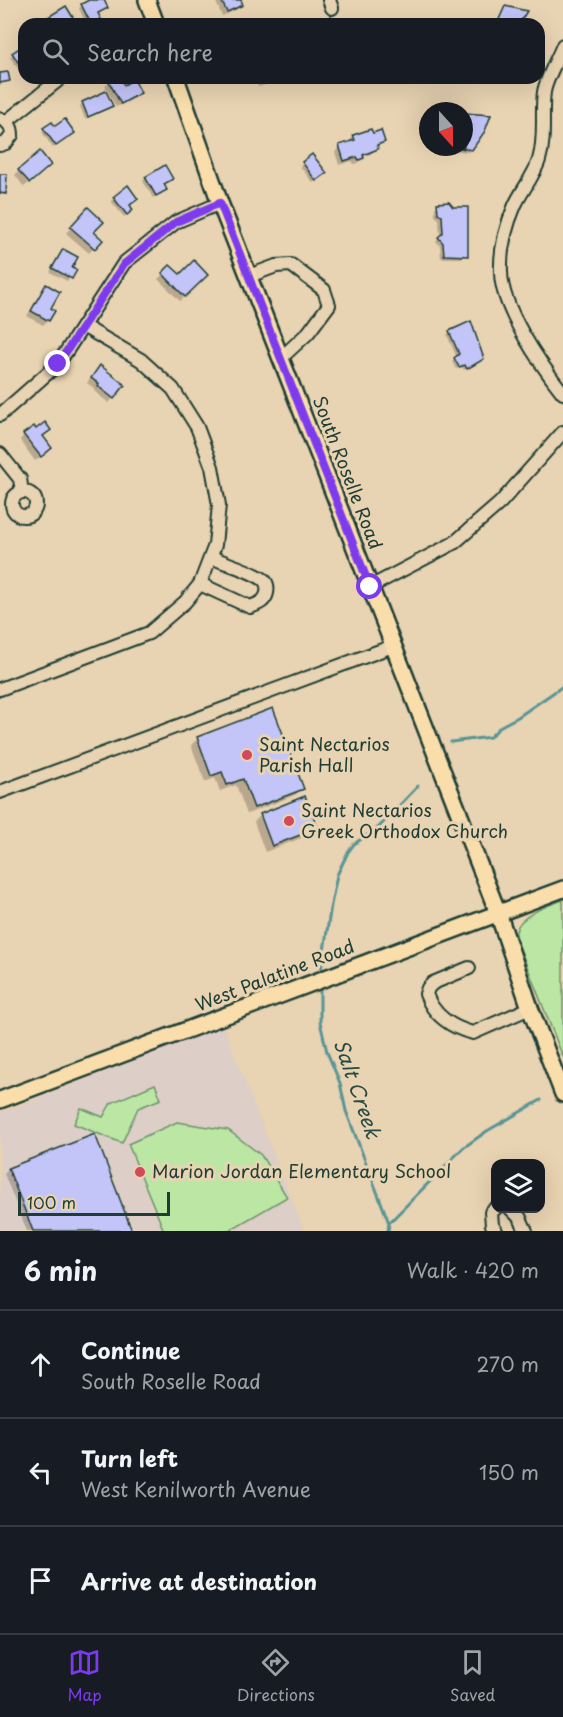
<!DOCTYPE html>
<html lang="en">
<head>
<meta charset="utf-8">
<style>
  body { margin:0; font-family:"Playpen Sans",sans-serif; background:#242831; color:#f1f3f6 }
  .controls { position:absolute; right:18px; bottom:18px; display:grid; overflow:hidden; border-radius:12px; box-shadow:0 6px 24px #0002 }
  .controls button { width:54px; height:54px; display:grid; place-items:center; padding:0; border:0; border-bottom:2px solid #363941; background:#171b24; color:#f1f3f6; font:30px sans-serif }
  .compass { position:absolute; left:419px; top:102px; width:54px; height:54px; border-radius:50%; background:#171b24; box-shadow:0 6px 24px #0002; rotate:159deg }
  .scale { position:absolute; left:18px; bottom:15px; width:152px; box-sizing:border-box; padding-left:6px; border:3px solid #1f3d34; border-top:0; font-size:16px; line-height:21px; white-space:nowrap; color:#1f3d34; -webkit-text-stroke:4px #e8d3b2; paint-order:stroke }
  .stop { position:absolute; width:18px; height:18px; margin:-14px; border:4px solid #7c3aed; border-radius:50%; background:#fff }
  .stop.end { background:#7c3aed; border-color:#fff; box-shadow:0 2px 6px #0008 }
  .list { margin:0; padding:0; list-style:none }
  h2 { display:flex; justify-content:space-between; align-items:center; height:78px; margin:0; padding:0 24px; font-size:26px }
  h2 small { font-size:20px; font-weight:400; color:#9ea1a6 }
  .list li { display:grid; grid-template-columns:39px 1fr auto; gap:18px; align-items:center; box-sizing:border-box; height:108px; padding:0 24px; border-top:2px solid #363941 }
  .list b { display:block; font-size:22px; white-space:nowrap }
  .list p { margin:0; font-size:20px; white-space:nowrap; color:#9ea1a6 }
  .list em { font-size:20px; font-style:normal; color:#9ea1a6 }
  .icon { flex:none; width:33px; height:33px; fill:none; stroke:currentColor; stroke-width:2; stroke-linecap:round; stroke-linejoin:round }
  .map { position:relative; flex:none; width:563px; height:1231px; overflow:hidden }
  .search { position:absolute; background:#171b24; box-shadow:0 6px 24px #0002; left:18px; right:18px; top:18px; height:66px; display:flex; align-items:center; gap:15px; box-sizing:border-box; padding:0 21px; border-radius:18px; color:#9ea1a6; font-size:22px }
  .sheet { height:402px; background:#171b24 }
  nav { display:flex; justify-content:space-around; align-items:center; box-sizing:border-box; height:84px; border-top:2px solid #363941; background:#171b24; font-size:16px; color:#9ea1a6 }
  nav a { display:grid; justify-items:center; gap:3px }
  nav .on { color:#7c3aed }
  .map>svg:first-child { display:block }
  .built { fill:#ddcec7 }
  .green { fill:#bbe6a3; stroke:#6d926c; stroke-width:1.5 }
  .shadow { fill:#0003 }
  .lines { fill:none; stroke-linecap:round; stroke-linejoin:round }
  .stream { stroke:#589596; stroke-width:3 }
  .building { fill:#c3c4f7; stroke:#1f3d34; stroke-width:1.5 }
  .minor-casing { stroke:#1f3d34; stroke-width:16 }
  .major-casing { stroke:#1f3d34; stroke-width:20 }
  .minor { stroke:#e8d3b2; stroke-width:12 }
  .major { stroke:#f9deab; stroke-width:15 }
  .route { stroke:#7c3aed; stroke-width:8 }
  .poi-dot { fill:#d1495b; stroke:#e8d3b2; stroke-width:2 }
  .labels { text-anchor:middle; stroke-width:6; stroke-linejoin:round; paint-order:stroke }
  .street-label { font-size:18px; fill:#1f3d34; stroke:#e8d3b2 }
  .poi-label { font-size:18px; fill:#1f3d34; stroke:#e8d3b2; text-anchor:start }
  .water-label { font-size:20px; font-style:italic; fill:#284c44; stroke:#e8d3b2 }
</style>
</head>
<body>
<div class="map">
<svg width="563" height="1231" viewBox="0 0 563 1231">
  <rect width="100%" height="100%" fill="#e8d3b2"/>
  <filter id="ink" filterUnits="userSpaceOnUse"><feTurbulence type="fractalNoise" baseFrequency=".0167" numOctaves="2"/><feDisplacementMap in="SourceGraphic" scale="12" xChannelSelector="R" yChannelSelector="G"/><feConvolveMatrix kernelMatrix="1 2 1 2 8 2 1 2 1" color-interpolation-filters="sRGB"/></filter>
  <g filter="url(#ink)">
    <path class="built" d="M223,1026L304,1231H0V1113Z"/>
    <g class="green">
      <path d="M563,900V1057L519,946C518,942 516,936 516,932C518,915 550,905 563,900Z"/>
      <path d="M155,1084L161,1099L138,1108L122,1143L74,1124L81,1108L103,1117L111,1103Z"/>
      <path d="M177,1122L228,1130L261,1155L287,1197L228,1231H164L128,1144Z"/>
    </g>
    <g class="shadow">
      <path d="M93,0H103L106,8L97,14L99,19L96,22L86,24L79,8Z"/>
      <path d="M215,0H239L241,5L236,10L222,16Z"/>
      <path d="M24,47V72L21,73L10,57Z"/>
      <path d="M116,78H119L123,87L140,93L135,98L116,107L105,86Z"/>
      <path d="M255,78H274V79L269,84L258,87Z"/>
      <path d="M83,103L111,106L108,109L85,119L80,106Z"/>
      <path d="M464,114L471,149L468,152L451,150L452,147H464Z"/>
      <path d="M44,129L70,136L53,148L42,132Z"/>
      <path d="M354,136L384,142L376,148L371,154L362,157L358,163L354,164L352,161L339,165L335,152L340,147L350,143L349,141Z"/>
      <path d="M312,156L322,176L313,183L300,166Z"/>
      <path d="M44,170L24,187L15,175L19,171Z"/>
      <path d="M146,178L162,185L165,190L153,198L143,181Z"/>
      <path d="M114,198L128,206L131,210L124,217L111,201Z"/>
      <path d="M438,205L466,255L463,258H441L440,246L436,241L440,237L439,219L435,216V208Z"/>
      <path d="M88,209L92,232L101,240L89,253L66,233Z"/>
      <path d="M63,251L70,268L75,271L67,281L50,272Z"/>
      <path d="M170,267L180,277L206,275L180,301L158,279Z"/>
      <path d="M46,286L49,309L48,320L43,325L27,316L41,291Z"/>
      <path d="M450,332L482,359L464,370L462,367L456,369L452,362L457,358L447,335Z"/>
      <path d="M95,372L113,398L109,403L94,391L95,389L87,383Z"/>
      <path d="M49,430L42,437L46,453L35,461L20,440L24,435L35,431Z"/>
      <path d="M273,710L302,789L295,795L247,814L236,785L220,791L215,778L205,782L191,745L197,739Z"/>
      <path d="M304,798L316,828L309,835L265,852L254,822L261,815Z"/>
      <path d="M94,1136L131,1231H27L4,1174L9,1169Z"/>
    </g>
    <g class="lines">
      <g class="stream">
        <path d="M451,742L490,737L501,726L518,717L563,686"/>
        <path d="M321,970L331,905L337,875L348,852L354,844L379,827L418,786"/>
        <path d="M320,989V1022L327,1052L340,1083L346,1111L389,1223L388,1231"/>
        <path d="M389,1223L463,1148L487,1131L541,1100"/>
      </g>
    </g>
    <g class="building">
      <path d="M89,0H104L108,8L98,13L101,19L91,24L81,4Z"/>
      <path d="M221,0H241L243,5L227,12Z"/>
      <path d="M66,6L77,24H45L43,20Z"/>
      <path d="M505,6L527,11L519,24H497Z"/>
      <path d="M24,45V71L12,53Z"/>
      <path d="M8,72L10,81L0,83V73Z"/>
      <path d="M112,78H120L124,85L134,79L141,93L121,104L108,80Z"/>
      <path d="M106,91L113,106L88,117L82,102Z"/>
      <path d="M464,113L491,115L485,131L472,150L454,147H464Z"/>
      <path d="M65,119L75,133L56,146L43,128L52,122L55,126Z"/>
      <path d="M371,129L373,133L381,130L385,142L377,145L378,149L363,155L364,158L359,160L357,157L344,161L339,145L355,140L353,135Z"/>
      <path d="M40,151L51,165L30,183L18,170Z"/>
      <path d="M312,154L327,173L316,181L302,162Z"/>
      <path d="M165,165L173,179L164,184L167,190L156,196L145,177Z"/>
      <path d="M0,174H7L6,194L0,193Z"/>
      <path d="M128,185L138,199L130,205L133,210L127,215L113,197Z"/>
      <path d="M449,202L453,207H468V256L444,255L443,243L438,237L443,233L442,216L438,213L437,203Z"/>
      <path d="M88,207L104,222L94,232L103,240L95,249L70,227Z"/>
      <path d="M63,249L78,257L72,268L77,270L72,279L52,268Z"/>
      <path d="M194,260L208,275L185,297L162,273L170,265L180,274Z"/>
      <path d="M46,284L60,292L51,308L55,311L49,321L31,311Z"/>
      <path d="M471,321L484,359L467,369L465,365L459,367L454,358L459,354L449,331Z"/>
      <path d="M100,365L125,385L114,399L98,386L99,384L91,378Z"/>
      <path d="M45,422L51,430L43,436L52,448L41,457L23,434L34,426L36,429Z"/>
      <path d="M273,708L304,789L254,808L243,779L227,785L222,772L211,776L197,737Z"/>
      <path d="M305,796L318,828L272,846L260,814Z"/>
      <path d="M95,1134L132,1231H33L8,1168Z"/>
    </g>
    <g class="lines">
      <defs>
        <g id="minor">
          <path d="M329,0L332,8"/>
          <path d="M563,45C558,58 546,79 544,92C541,114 546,137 539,160C534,176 522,190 515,205C506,226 500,249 501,272C501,308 541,365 563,393"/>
          <path d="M7,121L61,78"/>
          <path d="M0,145L6,143L12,135C12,127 9,122 1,119"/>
          <path d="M249,276L276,266L291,265L324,290L329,305L308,333L281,358"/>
          <path d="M0,415L58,364L124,263L176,222L220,203"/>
          <path d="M0,454L20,479L22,492"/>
          <circle cx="24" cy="504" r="12"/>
          <path d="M200,584L250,607C258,604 265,602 267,593C268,588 268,584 264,580C253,571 224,563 211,557"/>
          <path d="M370,587L454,543L500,503L563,432"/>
          <path d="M0,689L149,633L185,602L200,584L215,545L219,505L212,467L197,427L173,389L141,360L83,326"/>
          <path d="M0,792L393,646"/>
          <path d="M469,968L433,983L428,988L426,994C433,1015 452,1028 473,1033L530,1008"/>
          <path d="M496,1208L491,1212L492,1225L496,1231"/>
          <path d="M510,1208L520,1218L526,1231"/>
        </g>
        <g id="major">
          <path d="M147,0L156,24"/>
          <path d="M176,78L220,203L498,913L530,1008L563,1094"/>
          <path d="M0,1100L563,889"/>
        </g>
      </defs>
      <use href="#minor" class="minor-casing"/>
      <use href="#major" class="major-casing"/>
      <use href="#minor" class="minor"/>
      <use href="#major" class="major"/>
    </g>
  </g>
  <g class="lines" filter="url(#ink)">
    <path class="route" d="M58,364L124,264L176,222L220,203L370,587"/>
  </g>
  <g class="poi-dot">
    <circle cx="247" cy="755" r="6"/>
    <circle cx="289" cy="821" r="6"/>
    <circle cx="140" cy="1172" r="6"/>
  </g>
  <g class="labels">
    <g class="street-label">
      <text transform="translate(347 473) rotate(69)" y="6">South Roselle Road</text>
      <text transform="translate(275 976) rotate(-21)" y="6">West Palatine Road</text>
    </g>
    <g class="poi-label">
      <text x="259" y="751">Saint Nectarios<tspan x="259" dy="21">Parish Hall</tspan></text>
      <text x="301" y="817">Saint Nectarios<tspan x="301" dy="21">Greek Orthodox Church</tspan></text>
      <text x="152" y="1178">Marion Jordan Elementary School</text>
    </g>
    <g class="water-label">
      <text transform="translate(357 1089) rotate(71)" y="7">Salt Creek</text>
    </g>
  </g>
</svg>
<div class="controls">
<button><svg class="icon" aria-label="layers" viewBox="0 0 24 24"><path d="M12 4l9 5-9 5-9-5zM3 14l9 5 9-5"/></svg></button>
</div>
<svg class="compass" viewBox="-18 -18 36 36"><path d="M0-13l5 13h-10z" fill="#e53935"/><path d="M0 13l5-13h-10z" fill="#9ea1a6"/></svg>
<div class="scale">100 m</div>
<div class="stop" style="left:370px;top:587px"></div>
<div class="stop end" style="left:58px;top:364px"></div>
<div class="search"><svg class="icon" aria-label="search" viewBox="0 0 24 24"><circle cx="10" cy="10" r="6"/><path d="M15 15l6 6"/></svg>Search here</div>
</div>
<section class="sheet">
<h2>6 min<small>Walk · 420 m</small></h2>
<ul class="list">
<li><svg class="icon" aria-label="ahead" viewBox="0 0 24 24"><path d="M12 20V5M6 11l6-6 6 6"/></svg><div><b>Continue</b><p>South Roselle Road</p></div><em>270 m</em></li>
<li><svg class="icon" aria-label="left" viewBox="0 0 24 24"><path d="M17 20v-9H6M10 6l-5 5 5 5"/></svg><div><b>Turn left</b><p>West Kenilworth Avenue</p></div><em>150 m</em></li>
<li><svg class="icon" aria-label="arrive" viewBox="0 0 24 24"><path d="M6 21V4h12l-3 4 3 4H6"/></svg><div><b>Arrive at destination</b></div></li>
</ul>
</section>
<nav>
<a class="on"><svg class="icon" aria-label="map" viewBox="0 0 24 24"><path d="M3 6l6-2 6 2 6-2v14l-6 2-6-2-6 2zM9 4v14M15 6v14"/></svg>Map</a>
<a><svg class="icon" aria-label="directions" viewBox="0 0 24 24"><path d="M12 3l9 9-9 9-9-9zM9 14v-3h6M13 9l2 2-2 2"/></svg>Directions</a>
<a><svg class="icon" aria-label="saved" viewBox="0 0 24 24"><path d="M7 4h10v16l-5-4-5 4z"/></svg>Saved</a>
</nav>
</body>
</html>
